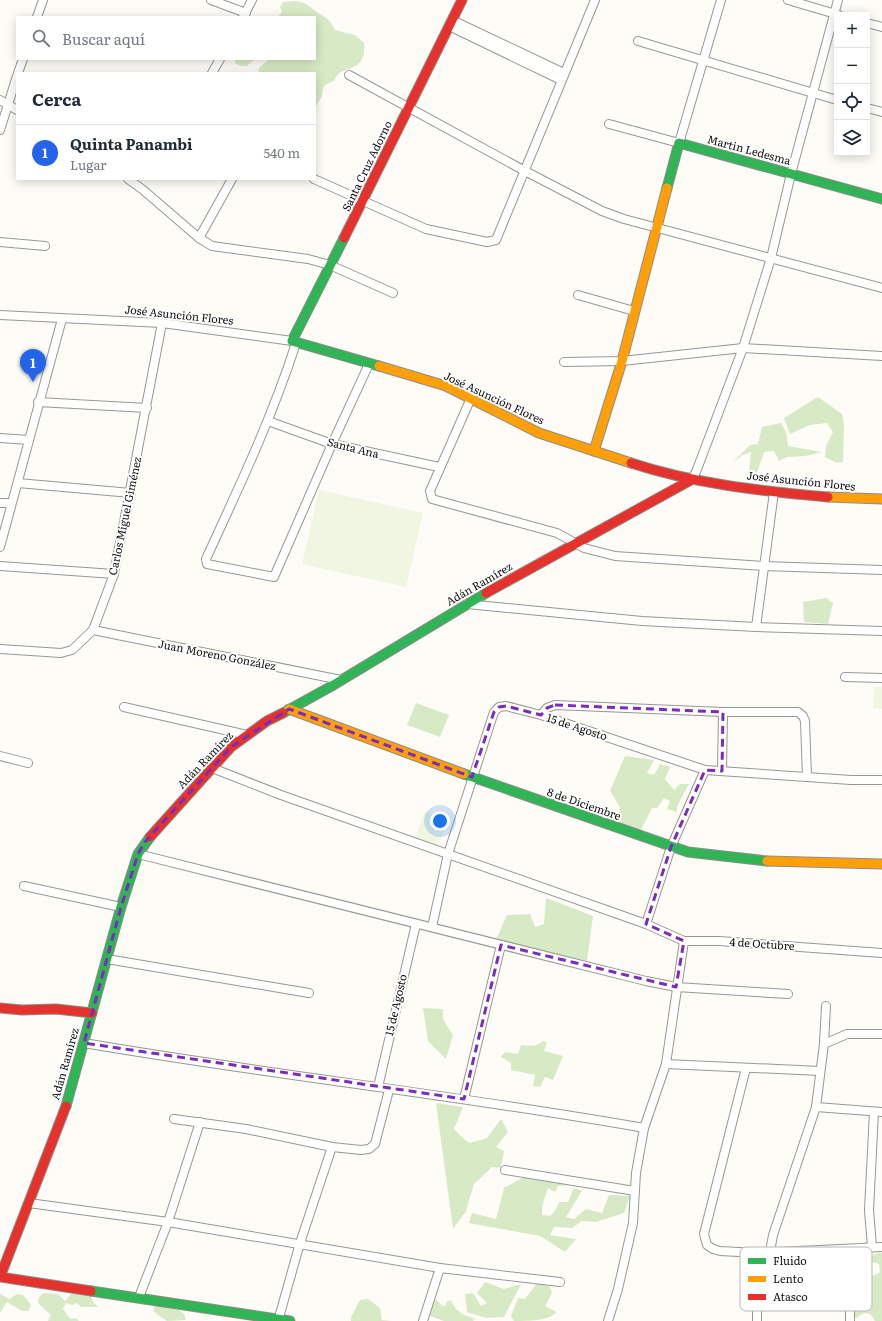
<!DOCTYPE html>
<html lang="es">
<head>
<meta charset="utf-8">
<style>
  body { margin:0; font-family:Literata,serif; background:#f2f2f3; color:#1f2937 }
  .controls { position:absolute; right:12px; top:12px; display:grid; overflow:hidden; border-radius:0px; box-shadow:0 2px 10px #0003 }
  .controls button { width:36px; height:36px; display:grid; place-items:center; padding:0; border:0; border-bottom:1px solid #e0e1e3; background:#fff; color:#1f2937; font:20px sans-serif }
  .you { position:absolute; left:440px; top:821px; width:14px; height:14px; margin:-10px; border:3px solid #fff; border-radius:50%; background:#1a73e8; box-shadow:0 0 0 6px #1a73e833 }
  .badge { display:grid; place-items:center; width:26px; height:26px; border-radius:50%; background:#2563eb; color:#fff; font-size:13px; font-weight:700 }
  .pin { position:absolute; translate:-50% -33px; filter:drop-shadow(0 1px 2px #0008) }
  .pin::after { content:''; position:absolute; top:21px; width:14px; height:12px; background:inherit; clip-path:polygon(0 0,100% 0,50% 100%) }
  .list { margin:0; padding:0; list-style:none }
  h2 { display:flex; justify-content:space-between; align-items:center; height:52px; margin:0; padding:0 16px; font-size:17px }
  h2 small { font-size:13px; font-weight:400; color:#747a83 }
  .list li { display:grid; grid-template-columns:26px 1fr auto; gap:12px; align-items:center; box-sizing:border-box; height:56px; padding:0 16px; border-top:1px solid #e0e1e3 }
  .list b { display:block; font-size:15px; white-space:nowrap }
  .list p { margin:0; font-size:13px; white-space:nowrap; color:#747a83 }
  .list em { font-size:13px; font-style:normal; color:#747a83 }
  .icon { flex:none; width:22px; height:22px; fill:none; stroke:currentColor; stroke-width:2; stroke-linecap:round; stroke-linejoin:round }
  .map { position:relative; flex:none; width:882px; height:1321px; overflow:hidden }
  .search { position:absolute; background:#fff; box-shadow:0 2px 10px #0003; left:16px; top:16px; width:300px; height:44px; display:flex; align-items:center; gap:10px; box-sizing:border-box; padding:0 14px; border-radius:0px; color:#747a83; font-size:15px }
  .panel { position:absolute; background:#fff; box-shadow:0 2px 10px #0003; left:16px; top:72px; width:300px; height:108px; border-radius:0px }
  .map>svg:first-child { display:block }
  .forest { fill:#d8eac5 }
  .pitch { fill:#f0f6e1 }
  .lines { fill:none; stroke-linecap:round; stroke-linejoin:round }
  .street-casing { stroke:#979795; stroke-width:10 }
  .fast-casing { stroke:#8e8d8b; stroke-width:11 }
  .slow-casing { stroke:#8e8d8b; stroke-width:11 }
  .jam-casing { stroke:#8e8d8b; stroke-width:11 }
  .street { stroke:#fffffe; stroke-width:8 }
  .fast { stroke:#30b455; stroke-width:9 }
  .slow { stroke:#ff9f0a; stroke-width:9 }
  .jam { stroke:#e5322d; stroke-width:9 }
  .marked { fill:none; stroke:#7b2cbf; stroke-width:3; stroke-dasharray:8 5; stroke-linejoin:round }
  .labels { text-anchor:middle; stroke-width:4; stroke-linejoin:round; paint-order:stroke }
  .street-label { font-size:11px; fill:#111; stroke:#fff }
  .key { fill:#fff; stroke:#b8b8b8; stroke-width:1 }
  .key-label { font-size:11px; fill:#111 }
</style>
</head>
<body>
<div class="map">
<svg width="882" height="1321" viewBox="0 0 882 1321">
  <rect width="100%" height="100%" fill="#fdfcf7"/>
  <g class="forest">
    <path d="M296,1C308,3 309,7 318,13C327,18 331,21 335,30L355,35L364,43C367,76 338,64 335,80L324,86L321,98L315,108V73H258L259,68L269,59H315V17H278L282,11L280,7L283,2Z"/>
    <path d="M235,59H255L247,66H241L235,63Z"/>
    <path d="M818,397L842,414L844,425L843,462L837,463L825,457L826,446L833,432L827,423L810,425L790,434L784,418Z"/>
    <path d="M781,423L786,432L788,446L822,452L806,456L787,457L779,461L774,451L764,452L756,476L749,474L751,452L743,455L733,462L750,445L758,444L762,427Z"/>
    <path d="M826,598L833,603L828,624L804,622L803,602Z"/>
    <path d="M416,703L449,715L440,737L407,725Z"/>
    <path d="M625,756L654,760L647,773L654,775L660,764L670,767L665,779L674,790L680,784H689L677,806V812L667,809L670,801L664,798L657,808H652L639,834L616,824L620,807L610,791Z"/>
    <path d="M546,898L593,916L587,961L496,940L507,915L530,914L535,927L544,924Z"/>
    <path d="M423,1008L443,1009V1019L453,1035L446,1059L428,1041Z"/>
    <path d="M544,1041L547,1043L544,1051L563,1056L553,1080L545,1077L540,1087L533,1086L535,1075L511,1070V1063L501,1057L505,1052L518,1054L521,1045L535,1046Z"/>
    <path d="M436,1103L463,1107L454,1129L465,1140L470,1143L487,1138L501,1119L508,1132L496,1147L504,1151L501,1168L492,1167L474,1184L466,1211L453,1229Z"/>
    <path d="M528,1175L581,1184L558,1186L555,1192L548,1188L542,1206V1215L550,1216L555,1211L559,1202H568L574,1188L582,1191L566,1217L574,1219L586,1209L602,1213L609,1195L630,1196L624,1213L596,1222L582,1221L572,1228L554,1227L550,1235L576,1239L565,1252L540,1236L469,1223L472,1213L496,1219L504,1188Z"/>
    <path d="M878,1253H882V1321H875L870,1314L864,1313L856,1318L851,1317L849,1307L856,1279C864,1276 874,1277 880,1272L879,1264L869,1261L867,1258Z"/>
    <path d="M485,1282L504,1289L521,1284L504,1317L486,1318L467,1312L465,1294L473,1293L481,1306L487,1303L477,1293Z"/>
    <path d="M537,1283H541L550,1287L552,1293L545,1306L557,1312C549,1321 527,1321 514,1321L511,1316L518,1298L525,1299Z"/>
    <path d="M44,1293L58,1294L65,1301L72,1293L91,1297L93,1302L98,1307H81L77,1303L72,1305L66,1303L63,1309L70,1319L76,1318L79,1321H48L51,1315L38,1303L39,1297Z"/>
    <path d="M0,1294L9,1299L17,1294L23,1295L31,1305L28,1311H22L7,1302L0,1313Z"/>
    <path d="M368,1299L380,1308L382,1320L391,1321H351V1317L360,1300Z"/>
    <path d="M437,1300L442,1306H446L447,1302L451,1300C455,1312 464,1315 475,1319L473,1321H444L427,1315L428,1302Z"/>
    <path d="M154,1306L179,1310L184,1314L186,1320L167,1321L154,1312Z"/>
  </g>
  <g class="pitch">
    <path d="M319,490L423,513L406,587L302,564Z"/>
    <path d="M874,687H882V709L873,708Z"/>
    <path d="M425,812L448,820L438,846L415,838Z"/>
  </g>
  <g class="lines">
    <defs>
      <g id="street">
        <path d="M211,0L246,13"/>
        <path d="M788,0L839,15"/>
        <path d="M37,17L43,0"/>
        <path d="M243,17L252,0"/>
        <path d="M452,20L564,73"/>
        <path d="M867,23L882,27"/>
        <path d="M449,26L561,80"/>
        <path d="M638,41L837,100"/>
        <path d="M18,73L23,59"/>
        <path d="M212,73L220,59"/>
        <path d="M349,75L523,170L602,211L624,219L882,288"/>
        <path d="M0,100L17,110"/>
        <path d="M867,108L882,112"/>
        <path d="M609,124L679,143L721,0"/>
        <path d="M0,130L17,76"/>
        <path d="M128,179L142,189L199,238L212,246L308,259L330,265L393,293"/>
        <path d="M314,179L426,229L487,242L496,240L595,0"/>
        <path d="M199,238L232,179"/>
        <path d="M0,242L45,246"/>
        <path d="M578,295L634,311"/>
        <path d="M0,315L162,323L292,341"/>
        <path d="M296,343C272,418 239,487 206,559L207,564L274,577L332,444L369,364"/>
        <path d="M564,362L622,361L743,348L882,356"/>
        <path d="M471,398L430,491L432,499L557,533L584,548L615,556L764,566L882,570"/>
        <path d="M38,402L147,408"/>
        <path d="M268,421L332,444L439,467"/>
        <path d="M0,438L29,440"/>
        <path d="M691,480L696,472L743,348L771,258L791,174L838,0"/>
        <path d="M18,483L131,493"/>
        <path d="M0,503H11"/>
        <path d="M0,547L62,319"/>
        <path d="M0,566L114,574"/>
        <path d="M467,604L642,621L756,627L882,631"/>
        <path d="M756,627L774,492"/>
        <path d="M93,630L341,680"/>
        <path d="M0,649L61,653L72,650L93,630L114,574L162,323"/>
        <path d="M845,677L882,678"/>
        <path d="M124,707L247,735"/>
        <path d="M541,715L547,708L555,705L723,712H798L803,716L805,721L807,777"/>
        <path d="M0,756L28,763"/>
        <path d="M212,768L281,795L646,924L684,941H719L882,953"/>
        <path d="M722,771L723,712"/>
        <path d="M138,854L646,981L676,987L788,994"/>
        <path d="M24,886L121,907"/>
        <path d="M646,924L671,847L705,770"/>
        <path d="M432,927L448,854L494,712L499,707L506,706L541,715L705,770L851,780H882"/>
        <path d="M107,959L309,993"/>
        <path d="M84,1043C270,1075 458,1095 644,1128"/>
        <path d="M824,1044L847,1034H882"/>
        <path d="M666,1064L820,1071"/>
        <path d="M746,1068L704,1234L707,1245L713,1249L720,1251L757,1253L882,1247"/>
        <path d="M378,1087L416,924"/>
        <path d="M464,1099L501,945"/>
        <path d="M816,1107L882,1112"/>
        <path d="M174,1119L246,1129L332,1147L361,1150L369,1149L375,1144L389,1090"/>
        <path d="M505,1170L635,1191"/>
        <path d="M29,1203L168,1222L440,1268L560,1282"/>
        <path d="M872,1247L869,1210L874,1112"/>
        <path d="M850,1249V1321"/>
        <path d="M770,1252L773,1235L816,1107L824,1044L826,1006"/>
        <path d="M757,1253V1321"/>
        <path d="M139,1297L168,1222L200,1122"/>
        <path d="M278,1321L300,1243L332,1147"/>
        <path d="M423,1321L440,1268"/>
        <path d="M608,1321L618,1289L633,1223L636,1173L644,1128L666,1064L684,941"/>
      </g>
      <g id="fast">
        <path d="M667,188L679,143L882,199"/>
        <path d="M344,238L292,341L379,366"/>
        <path d="M283,713L330,687L486,593"/>
        <path d="M464,774L688,852L767,861"/>
        <path d="M66,1106L121,907L138,854L150,837"/>
        <path d="M91,1291L290,1321"/>
      </g>
      <g id="slow">
        <path d="M379,366L446,386L539,433L631,463"/>
        <path d="M594,451L622,361L667,188"/>
        <path d="M828,497L882,499"/>
        <path d="M289,709L464,774"/>
        <path d="M767,861L882,864"/>
      </g>
      <g id="jam">
        <path d="M344,238L462,0"/>
        <path d="M631,463C695,484 761,491 828,497"/>
        <path d="M486,593L691,480"/>
        <path d="M150,837L231,747L267,721L283,713"/>
        <path d="M0,1008L22,1010L56,1009L92,1013"/>
        <path d="M66,1106L0,1277L91,1291"/>
      </g>
    </defs>
    <use href="#street" class="street-casing"/>
    <use href="#fast" class="fast-casing"/>
    <use href="#slow" class="slow-casing"/>
    <use href="#jam" class="jam-casing"/>
    <use href="#street" class="street"/>
    <use href="#fast" class="fast"/>
    <use href="#slow" class="slow"/>
    <use href="#jam" class="jam"/>
  </g>
  <path class="marked" d="M555,705L723,712L722,771L705,770L671,847L646,924L684,941L676,987L501,945L464,1099L84,1043L121,907L138,854L145,842L231,747L289,709L472,777L494,712L499,707L506,706L541,715L547,708Z"/>
  <g class="labels">
    <g class="street-label">
      <text transform="translate(749 150) rotate(15)" y="4">Martin Ledesma</text>
      <text transform="translate(367 166) rotate(-64)" y="4">Santa Cruz Adorno</text>
      <text transform="translate(179 315) rotate(6)" y="4">José Asunción Flores</text>
      <text transform="translate(494 398) rotate(25)" y="4">José Asunción Flores</text>
      <text transform="translate(353 448) rotate(14)" y="4">Santa Ana</text>
      <text transform="translate(801 481) rotate(6)" y="4">José Asunción Flores</text>
      <text transform="translate(125 516) rotate(-78)" y="4">Carlos Miguel Giménez</text>
      <text transform="translate(479 584) rotate(-30)" y="4">Adán Ramírez</text>
      <text transform="translate(217 655) rotate(11)" y="4">Juan Moreno González</text>
      <text transform="translate(577 727) rotate(18)" y="4">15 de Agosto</text>
      <text transform="translate(205 760) rotate(-46)" y="4">Adán Ramírez</text>
      <text transform="translate(584 804) rotate(19)" y="4">8 de Diciembre</text>
      <text transform="translate(762 944) rotate(4)" y="4">4 de Octubre</text>
      <text transform="translate(396 1005) rotate(-77)" y="4">15 de Agosto</text>
      <text transform="translate(65 1064) rotate(-74)" y="4">Adán Ramírez</text>
    </g>
  </g>
  <rect x="740" y="1247" width="132" height="64" rx="6" class="key"/>
  <rect x="748" y="1258" width="18" height="6" fill="#30b455"/>
  <rect x="748" y="1276" width="18" height="6" fill="#ff9f0a"/>
  <rect x="748" y="1294" width="18" height="6" fill="#e5322d"/>
  <g class="key-label">
    <text x="773" y="1265">Fluido</text>
    <text x="773" y="1283">Lento</text>
    <text x="773" y="1301">Atasco</text>
  </g>
</svg>
<div class="controls">
<button>+</button>
<button>−</button>
<button><svg class="icon" aria-label="locate" viewBox="0 0 24 24"><circle cx="12" cy="12" r="6"/><path d="M12 2v4M12 18v4M2 12h4M18 12h4"/></svg></button>
<button><svg class="icon" aria-label="layers" viewBox="0 0 24 24"><path d="M12 4l9 5-9 5-9-5zM3 14l9 5 9-5"/></svg></button>
</div>
<div class="you"></div>
<div class="pin badge" style="left:33px;top:382px">1</div>
<div class="search"><svg class="icon" aria-label="search" viewBox="0 0 24 24"><circle cx="10" cy="10" r="6"/><path d="M15 15l6 6"/></svg>Buscar aquí</div>
<section class="panel">
<h2>Cerca<small></small></h2>
<ul class="list">
<li><span class="badge">1</span><div><b>Quinta Panambi</b><p>Lugar</p></div><em>540 m</em></li>
</ul>
</section>
</div>
</body>
</html>
